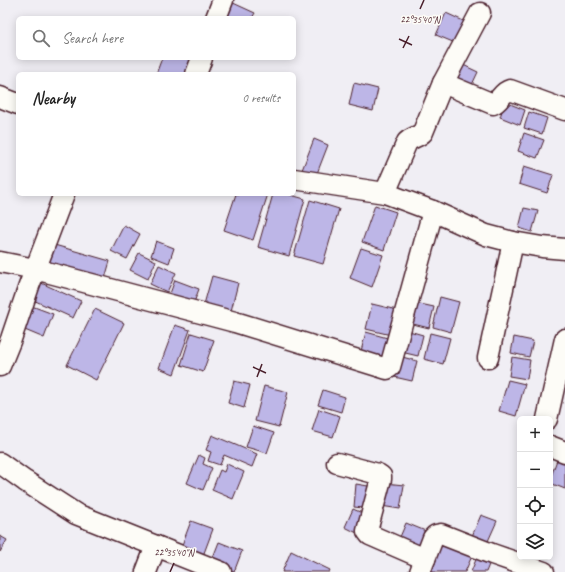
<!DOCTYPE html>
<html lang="en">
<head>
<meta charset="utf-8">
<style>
  body { margin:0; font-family:Caveat,sans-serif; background:#f2f2f2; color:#222 }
  .controls { position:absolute; right:12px; bottom:12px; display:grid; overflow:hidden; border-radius:6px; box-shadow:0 2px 10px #0003 }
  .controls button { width:36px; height:36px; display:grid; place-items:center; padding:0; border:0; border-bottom:1px solid #e0e0e0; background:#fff; color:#222; font:20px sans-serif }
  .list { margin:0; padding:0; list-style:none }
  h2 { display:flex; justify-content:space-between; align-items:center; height:52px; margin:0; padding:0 16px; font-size:17px }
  h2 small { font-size:13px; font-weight:400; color:#767676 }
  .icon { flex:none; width:22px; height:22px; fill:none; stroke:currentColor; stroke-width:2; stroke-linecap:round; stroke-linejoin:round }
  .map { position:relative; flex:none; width:565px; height:572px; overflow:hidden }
  .search { position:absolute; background:#fff; box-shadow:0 2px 10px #0003; left:16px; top:16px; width:280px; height:44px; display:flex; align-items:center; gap:10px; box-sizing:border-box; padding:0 14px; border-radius:6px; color:#767676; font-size:15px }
  .panel { position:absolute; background:#fff; box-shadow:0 2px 10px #0003; left:16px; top:72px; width:280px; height:124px; border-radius:6px }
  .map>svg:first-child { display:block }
  .building { fill:#bdb6e7; stroke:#4a1f2b }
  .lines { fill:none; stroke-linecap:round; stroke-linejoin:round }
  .minor-casing { stroke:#4a1f2b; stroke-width:23 }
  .minor { stroke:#fdfcf7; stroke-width:20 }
  .ticks { fill:none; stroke:#4a1f2b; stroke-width:1.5 }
  .ticks-label { font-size:10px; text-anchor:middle; fill:#4a1f2b; stroke:#fdfcf7; stroke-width:3; stroke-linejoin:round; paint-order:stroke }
</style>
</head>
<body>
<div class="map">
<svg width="565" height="572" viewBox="0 0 565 572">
  <rect width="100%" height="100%" fill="#f0eef4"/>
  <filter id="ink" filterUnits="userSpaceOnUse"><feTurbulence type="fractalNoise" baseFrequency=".025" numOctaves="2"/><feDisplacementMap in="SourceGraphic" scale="8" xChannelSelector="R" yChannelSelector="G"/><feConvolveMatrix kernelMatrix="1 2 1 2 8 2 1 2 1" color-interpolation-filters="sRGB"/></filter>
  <g filter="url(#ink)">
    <g class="building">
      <path d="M231,2L255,13L252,18H224Z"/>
      <path d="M446,13L470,24L460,45L436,35Z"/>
      <path d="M162,58H196L190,74H156Z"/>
      <path d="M459,63L478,72L469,91L450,82Z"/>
      <path d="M354,83L378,89L373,111L349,105Z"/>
      <path d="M505,102L525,110L520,125L500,117Z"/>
      <path d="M529,112L547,118L542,134L524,128Z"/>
      <path d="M524,133L544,140L537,158L518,151Z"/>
      <path d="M314,139L328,145L316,176L302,170Z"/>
      <path d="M524,166L553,175L547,193L519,184Z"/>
      <path d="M236,194H268L253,240L224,230Z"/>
      <path d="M273,194H287L305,199L289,256L258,247Z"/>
      <path d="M310,200L339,209L323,264L294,256Z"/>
      <path d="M375,205L396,212L384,250L362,242Z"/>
      <path d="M524,208L538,211L532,232L519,228Z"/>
      <path d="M124,225L140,234L127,259L111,251Z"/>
      <path d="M156,241L174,248L169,263L151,256Z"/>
      <path d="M51,244L110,261L104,282L45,266Z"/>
      <path d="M361,248L383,255L372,287L350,278Z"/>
      <path d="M139,253L156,261L148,279L130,270Z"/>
      <path d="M159,265L176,273L167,292L150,284Z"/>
      <path d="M212,276L238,283L230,315L203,308Z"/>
      <path d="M175,280L199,289L192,308L168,299Z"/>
      <path d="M39,282L81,301L73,318L31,299Z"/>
      <path d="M440,297L459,302L451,332L433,327Z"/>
      <path d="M411,302L434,307L429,328L405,322Z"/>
      <path d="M372,304L397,310L391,335L366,329Z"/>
      <path d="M29,305L53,314L44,338L20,328Z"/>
      <path d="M95,309L124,323L96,380L67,365Z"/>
      <path d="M175,325L190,330L174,374L159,368Z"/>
      <path d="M402,329L423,335L418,356L397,351Z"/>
      <path d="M366,332L391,339L387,358L361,351Z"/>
      <path d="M191,333L214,340L203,372L181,365Z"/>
      <path d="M430,333L450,338L443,364L424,359Z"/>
      <path d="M514,337L533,341L529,357L511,353Z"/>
      <path d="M395,355L417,361L412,381L390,376Z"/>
      <path d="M512,357L530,360L527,379L509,376Z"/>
      <path d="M508,380L525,384L516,416L499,411Z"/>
      <path d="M234,381L250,385L244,408L228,403Z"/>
      <path d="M264,386L288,392L279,427L255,421Z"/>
      <path d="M323,390L345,397L341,412L318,405Z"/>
      <path d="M319,409L340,416L333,437L312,431Z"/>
      <path d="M253,426L274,433L267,453L246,447Z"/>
      <path d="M212,435L257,454L252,467L224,455L220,465L208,461L211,452L206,450Z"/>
      <path d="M199,455L205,458L203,464L212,468L203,490L187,483Z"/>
      <path d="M557,460L565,463V489L550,483V479Z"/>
      <path d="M227,464L244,472L233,499L212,490L220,470L224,472Z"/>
      <path d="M385,483L404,485L400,509L381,506Z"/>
      <path d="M356,484L374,487L372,509L354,507Z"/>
      <path d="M353,509L369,516L361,535L345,527Z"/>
      <path d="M481,515L497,521L484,550L469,543Z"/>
      <path d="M191,521L213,529L201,561L179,553Z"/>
      <path d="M406,523L428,532L419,553L397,544Z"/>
      <path d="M0,536L7,540L0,552Z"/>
      <path d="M219,542L242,551L234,572H228L210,565Z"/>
      <path d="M441,542L472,556L465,572H428Z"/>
      <path d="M291,551L330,570L329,572H282Z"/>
      <path d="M477,557L490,562L486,572H471Z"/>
    </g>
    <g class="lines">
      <defs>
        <g id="minor">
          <path d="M216,18L223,0"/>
          <path d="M196,74L202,58"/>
          <path d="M443,83L493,104C500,101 502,92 510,90L565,110"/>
          <path d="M0,97L18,104"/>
          <path d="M294,179L385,193L433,211L486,235L513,242L542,247L565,249"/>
          <path d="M385,193L407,142C412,137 419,137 423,132L443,83L480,13"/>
          <path d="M0,262L35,269L235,322L387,369L390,367L433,211"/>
          <path d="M488,358L513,242"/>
          <path d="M0,366L11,339L29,286L64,194"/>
          <path d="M547,419L565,339"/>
          <path d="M550,446L565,452"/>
          <path d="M0,463L25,481L76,514L221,572"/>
          <path d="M337,463L378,474L381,476V479L367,531L370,535L425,559"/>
          <path d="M146,572L156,546"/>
          <path d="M420,572L433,538L436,535L441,534L492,554L544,572"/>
        </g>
      </defs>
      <use href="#minor" class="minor-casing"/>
      <use href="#minor" class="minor"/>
    </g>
  </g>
  <path class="ticks" d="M420,9L424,0M399,39L412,45M403,48L409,36M253,367L266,373M257,377L262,364M170,572L174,563"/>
  <g class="ticks-label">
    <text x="420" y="23">22°35'40"N</text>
    <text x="174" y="556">22°35'40"N</text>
  </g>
</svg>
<div class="controls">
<button>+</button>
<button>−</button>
<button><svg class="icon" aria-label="locate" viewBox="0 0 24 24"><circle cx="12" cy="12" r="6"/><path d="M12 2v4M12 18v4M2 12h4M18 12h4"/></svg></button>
<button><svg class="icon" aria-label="layers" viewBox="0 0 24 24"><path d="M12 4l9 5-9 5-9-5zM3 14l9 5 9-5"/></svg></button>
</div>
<div class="search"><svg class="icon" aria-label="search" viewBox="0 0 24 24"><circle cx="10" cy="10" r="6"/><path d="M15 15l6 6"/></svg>Search here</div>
<section class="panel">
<h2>Nearby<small>0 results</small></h2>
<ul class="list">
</ul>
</section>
</div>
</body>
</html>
